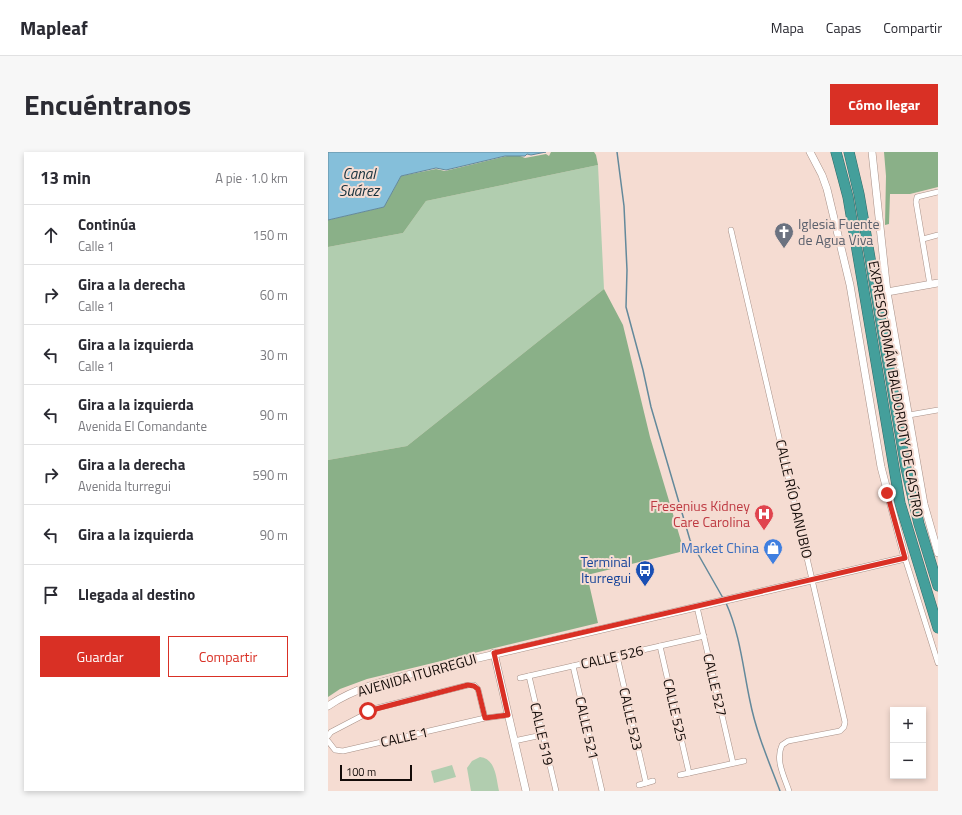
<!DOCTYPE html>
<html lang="es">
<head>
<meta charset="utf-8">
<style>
  body { margin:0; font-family:"Titillium Web",sans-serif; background:#f7f7f7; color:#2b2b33 }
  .controls { position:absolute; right:12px; bottom:12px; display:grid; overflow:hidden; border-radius:0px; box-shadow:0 2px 6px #0003 }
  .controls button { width:36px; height:36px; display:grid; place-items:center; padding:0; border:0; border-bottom:1px solid #e1e1e2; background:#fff; color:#2b2b33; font:20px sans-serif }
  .scale { position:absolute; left:12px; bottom:10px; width:72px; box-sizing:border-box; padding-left:4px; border:2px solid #130b08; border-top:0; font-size:11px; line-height:14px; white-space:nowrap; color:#130b08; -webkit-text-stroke:3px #f5dcd2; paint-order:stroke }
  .stop { position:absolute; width:12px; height:12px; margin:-9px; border:3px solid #d93025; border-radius:50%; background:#fff }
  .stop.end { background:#d93025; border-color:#fff; box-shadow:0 1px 4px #0008 }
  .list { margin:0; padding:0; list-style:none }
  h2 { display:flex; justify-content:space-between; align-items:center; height:52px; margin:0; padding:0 16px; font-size:17px }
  h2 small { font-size:13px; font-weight:400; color:#7c7c81 }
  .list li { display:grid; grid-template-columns:26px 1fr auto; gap:12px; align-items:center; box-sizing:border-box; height:60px; padding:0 16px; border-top:1px solid #e1e1e2 }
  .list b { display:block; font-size:15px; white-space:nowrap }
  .list p { margin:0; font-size:13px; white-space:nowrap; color:#7c7c81 }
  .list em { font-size:13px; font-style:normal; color:#7c7c81 }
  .actions { display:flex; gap:8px; padding:12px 16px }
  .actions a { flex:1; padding:9px 0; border:1px solid #d93025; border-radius:0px; text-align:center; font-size:14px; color:#d93025 }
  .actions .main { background:#d93025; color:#fff }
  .icon { flex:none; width:22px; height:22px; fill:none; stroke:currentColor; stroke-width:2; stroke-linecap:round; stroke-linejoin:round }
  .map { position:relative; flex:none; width:610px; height:639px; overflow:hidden; border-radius:0px }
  header { display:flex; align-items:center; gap:24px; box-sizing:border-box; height:56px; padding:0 20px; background:#fff; border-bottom:1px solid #e1e1e2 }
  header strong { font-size:19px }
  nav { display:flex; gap:22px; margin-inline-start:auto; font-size:14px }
  .intro { display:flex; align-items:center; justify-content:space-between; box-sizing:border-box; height:96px; padding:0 24px }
  h1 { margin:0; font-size:28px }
  .button { padding:10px 18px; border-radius:0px; background:#d93025; color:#fff; font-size:14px; font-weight:700 }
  main { display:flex; gap:24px; padding:0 24px }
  aside { flex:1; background:#fff; border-radius:0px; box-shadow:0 2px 6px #0003 }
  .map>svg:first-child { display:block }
  .green { fill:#b1cdaf }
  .forest { fill:#8ab088 }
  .water { fill:#85bfda; stroke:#63899b }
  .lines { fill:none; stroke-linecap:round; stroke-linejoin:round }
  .stream { stroke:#63899b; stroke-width:1.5 }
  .street-casing { stroke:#a89188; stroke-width:6 }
  .secondary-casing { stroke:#a89188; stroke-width:8 }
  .highway-casing { stroke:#336b68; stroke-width:11 }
  .street { stroke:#fff; stroke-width:5 }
  .secondary { stroke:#fff; stroke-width:7 }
  .highway { stroke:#449f9b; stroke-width:10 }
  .route { stroke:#d93025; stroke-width:5 }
  .labels { text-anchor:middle; stroke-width:4; stroke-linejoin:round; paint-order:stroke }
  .worship-label { font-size:14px; fill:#5b616d; stroke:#f5dcd2; text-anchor:start }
  .street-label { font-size:14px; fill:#130b08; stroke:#f5dcd2 }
  .health-label { font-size:14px; fill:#be3a42; stroke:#f5dcd2; text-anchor:end }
  .shop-label { font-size:14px; fill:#366cbe; stroke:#f5dcd2; text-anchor:end }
  .transit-label { font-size:14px; fill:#164399; stroke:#f5dcd2; text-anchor:end }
  .water-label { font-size:15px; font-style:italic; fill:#122e3a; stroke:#f5dcd2 }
</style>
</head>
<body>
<header>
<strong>Mapleaf</strong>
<nav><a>Mapa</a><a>Capas</a><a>Compartir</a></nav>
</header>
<div class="intro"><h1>Encuéntranos</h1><a class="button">Cómo llegar</a></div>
<main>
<aside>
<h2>13 min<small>A pie · 1.0 km</small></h2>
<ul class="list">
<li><svg class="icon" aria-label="ahead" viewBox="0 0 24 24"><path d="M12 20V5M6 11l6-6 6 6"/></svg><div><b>Continúa</b><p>Calle 1</p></div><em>150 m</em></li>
<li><svg class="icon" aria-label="right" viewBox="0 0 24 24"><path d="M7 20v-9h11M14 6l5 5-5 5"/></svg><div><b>Gira a la derecha</b><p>Calle 1</p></div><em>60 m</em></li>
<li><svg class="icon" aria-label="left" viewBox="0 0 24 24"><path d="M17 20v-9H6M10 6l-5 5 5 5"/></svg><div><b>Gira a la izquierda</b><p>Calle 1</p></div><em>30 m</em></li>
<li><svg class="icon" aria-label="left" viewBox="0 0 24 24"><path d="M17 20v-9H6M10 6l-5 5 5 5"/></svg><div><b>Gira a la izquierda</b><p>Avenida El Comandante</p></div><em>90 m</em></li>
<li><svg class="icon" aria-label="right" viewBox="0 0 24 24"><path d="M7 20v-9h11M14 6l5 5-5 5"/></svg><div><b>Gira a la derecha</b><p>Avenida Iturregui</p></div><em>590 m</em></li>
<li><svg class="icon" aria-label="left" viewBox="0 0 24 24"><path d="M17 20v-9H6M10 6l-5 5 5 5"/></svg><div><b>Gira a la izquierda</b></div><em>90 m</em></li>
<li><svg class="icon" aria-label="arrive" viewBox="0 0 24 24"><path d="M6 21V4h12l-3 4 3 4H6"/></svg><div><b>Llegada al destino</b></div></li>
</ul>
<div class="actions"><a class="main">Guardar</a><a>Compartir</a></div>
</aside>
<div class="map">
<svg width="610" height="639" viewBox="0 0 610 639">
  <rect width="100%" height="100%" fill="#f5dcd2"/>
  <g class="green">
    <path d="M270,13L276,137L79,294L0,308V95L75,81L98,49Z"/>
    <path d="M152,605C168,607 168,626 171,639H143L139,616L144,609Z"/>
    <path d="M124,613L128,625L106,631L103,619Z"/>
  </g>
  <g class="forest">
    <path d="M223,0H266L268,3L270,13L98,49L75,81L0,95V68L56,55L73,24L108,17L117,19L179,4H192L197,6L218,2L221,4Z"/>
    <path d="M556,0H610V35L582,42H562L561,72L557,73L558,24Z"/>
    <path d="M276,137L295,173L322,285L356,399L259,423L270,471L39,527L12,537L0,545V308L79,294Z"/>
  </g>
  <path class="water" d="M0,0H218L203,3L199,2L197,4H177L118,18L108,16L73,24L56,55L0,68Z"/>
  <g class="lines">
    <g class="stream">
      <path d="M289,0L296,54L299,118L298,155L315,218L323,255L362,388L395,446"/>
      <path d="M398,451C412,482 415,516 422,549C428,580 441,610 452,639"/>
    </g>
    <defs>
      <g id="street">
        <path d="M403,78L517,570L516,575L512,579L460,589L454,593C447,608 456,624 461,639"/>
        <path d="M595,87L610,83"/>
        <path d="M602,133L588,50L589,45L610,40"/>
        <path d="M581,263L610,258"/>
        <path d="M577,406L610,511"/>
        <path d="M369,455L405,611"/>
        <path d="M332,494L361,621"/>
        <path d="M289,504L318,631"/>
        <path d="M245,514L274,639"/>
        <path d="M201,524L228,639"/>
        <path d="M192,526L376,484"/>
        <path d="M157,566L180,563"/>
        <path d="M0,584L3,580L49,556L140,533H146L150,537L157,566L15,599L7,598L0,589"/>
        <path d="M186,589L214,583"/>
        <path d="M352,623L416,609"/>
        <path d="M311,633L325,629"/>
      </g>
      <g id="secondary">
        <path d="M544,0L559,140L596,352L610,401"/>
        <path d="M559,140L610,131"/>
        <path d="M166,501L198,639"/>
        <path d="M0,554C31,533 69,526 104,517L577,406L553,315L522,133L499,37L494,23L482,0"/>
      </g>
      <g id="highway">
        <path d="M508,0L520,45L572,351L610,476"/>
        <path d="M521,0L531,42L578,316L591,372L610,434"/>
      </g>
    </defs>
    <use href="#street" class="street-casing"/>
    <use href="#secondary" class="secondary-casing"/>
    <use href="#highway" class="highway-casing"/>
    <use href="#street" class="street"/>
    <use href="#secondary" class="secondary"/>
    <use href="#highway" class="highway"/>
  </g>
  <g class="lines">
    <path class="route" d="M40,559L140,533L146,534L150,537L157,566L180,563L166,501L577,406L559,341"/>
  </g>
  <defs>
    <symbol id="church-pin" viewBox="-11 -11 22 30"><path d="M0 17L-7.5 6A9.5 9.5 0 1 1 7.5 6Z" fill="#6b7280" stroke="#f5dcd2"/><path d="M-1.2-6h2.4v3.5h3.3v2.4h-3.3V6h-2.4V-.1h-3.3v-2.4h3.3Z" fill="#fff"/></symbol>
    <symbol id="hospital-pin" viewBox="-11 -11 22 30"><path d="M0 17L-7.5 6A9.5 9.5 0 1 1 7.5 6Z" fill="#e0444e" stroke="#f5dcd2"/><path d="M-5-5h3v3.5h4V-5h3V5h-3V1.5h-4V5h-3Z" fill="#fff"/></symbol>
    <symbol id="shop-pin" viewBox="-11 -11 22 30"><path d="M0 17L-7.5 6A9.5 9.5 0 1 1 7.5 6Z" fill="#3f7fe0" stroke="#f5dcd2"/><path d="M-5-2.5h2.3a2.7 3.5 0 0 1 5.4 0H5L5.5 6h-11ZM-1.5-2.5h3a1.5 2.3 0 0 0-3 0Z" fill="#fff"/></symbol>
    <symbol id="bus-pin" viewBox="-11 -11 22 30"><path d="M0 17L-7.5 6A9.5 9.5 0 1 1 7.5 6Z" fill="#1a4fb4" stroke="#f5dcd2"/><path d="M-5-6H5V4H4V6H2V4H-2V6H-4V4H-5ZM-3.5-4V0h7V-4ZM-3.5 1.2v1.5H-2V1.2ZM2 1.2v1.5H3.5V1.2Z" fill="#fff"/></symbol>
  </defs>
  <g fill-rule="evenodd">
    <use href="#church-pin" x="445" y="69" width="22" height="30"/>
    <use href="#hospital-pin" x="425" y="351" width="22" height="30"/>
    <use href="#shop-pin" x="434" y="385" width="22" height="30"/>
    <use href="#bus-pin" x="306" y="407" width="22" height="30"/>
  </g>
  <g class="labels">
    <g class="worship-label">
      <text x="470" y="77">Iglesia Fuente<tspan x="470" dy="16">de Agua Viva</tspan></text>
    </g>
    <g class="street-label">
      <text transform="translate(568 237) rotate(80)" y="5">EXPRESO ROMÁN BALDORIOTY DE CASTRO</text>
      <text transform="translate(466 347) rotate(77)" y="5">CALLE RÍO DANUBIO</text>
      <text transform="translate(284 505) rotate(-13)" y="5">CALLE 526</text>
      <text transform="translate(89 523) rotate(-16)" y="5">AVENIDA ITURREGUI</text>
      <text transform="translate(387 533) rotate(77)" y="5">CALLE 527</text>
      <text transform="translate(347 558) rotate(77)" y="5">CALLE 525</text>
      <text transform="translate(303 567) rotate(77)" y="5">CALLE 523</text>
      <text transform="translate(259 576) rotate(77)" y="5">CALLE 521</text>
      <text transform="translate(214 582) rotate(77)" y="5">CALLE 519</text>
      <text transform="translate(76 585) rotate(-13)" y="5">CALLE 1</text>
    </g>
    <g class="health-label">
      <text x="422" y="359">Fresenius Kidney<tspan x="422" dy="16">Care Carolina</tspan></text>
    </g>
    <g class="shop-label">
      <text x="431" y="401">Market China</text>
    </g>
    <g class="transit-label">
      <text x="303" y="415">Terminal<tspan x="303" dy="16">Iturregui</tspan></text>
    </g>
    <g class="water-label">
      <text x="31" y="27">Canal<tspan x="31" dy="17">Suárez</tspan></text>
    </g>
  </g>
</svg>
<div class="controls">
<button>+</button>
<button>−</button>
</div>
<div class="scale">100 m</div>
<div class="stop" style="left:40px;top:559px"></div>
<div class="stop end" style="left:559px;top:341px"></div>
</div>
</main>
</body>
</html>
